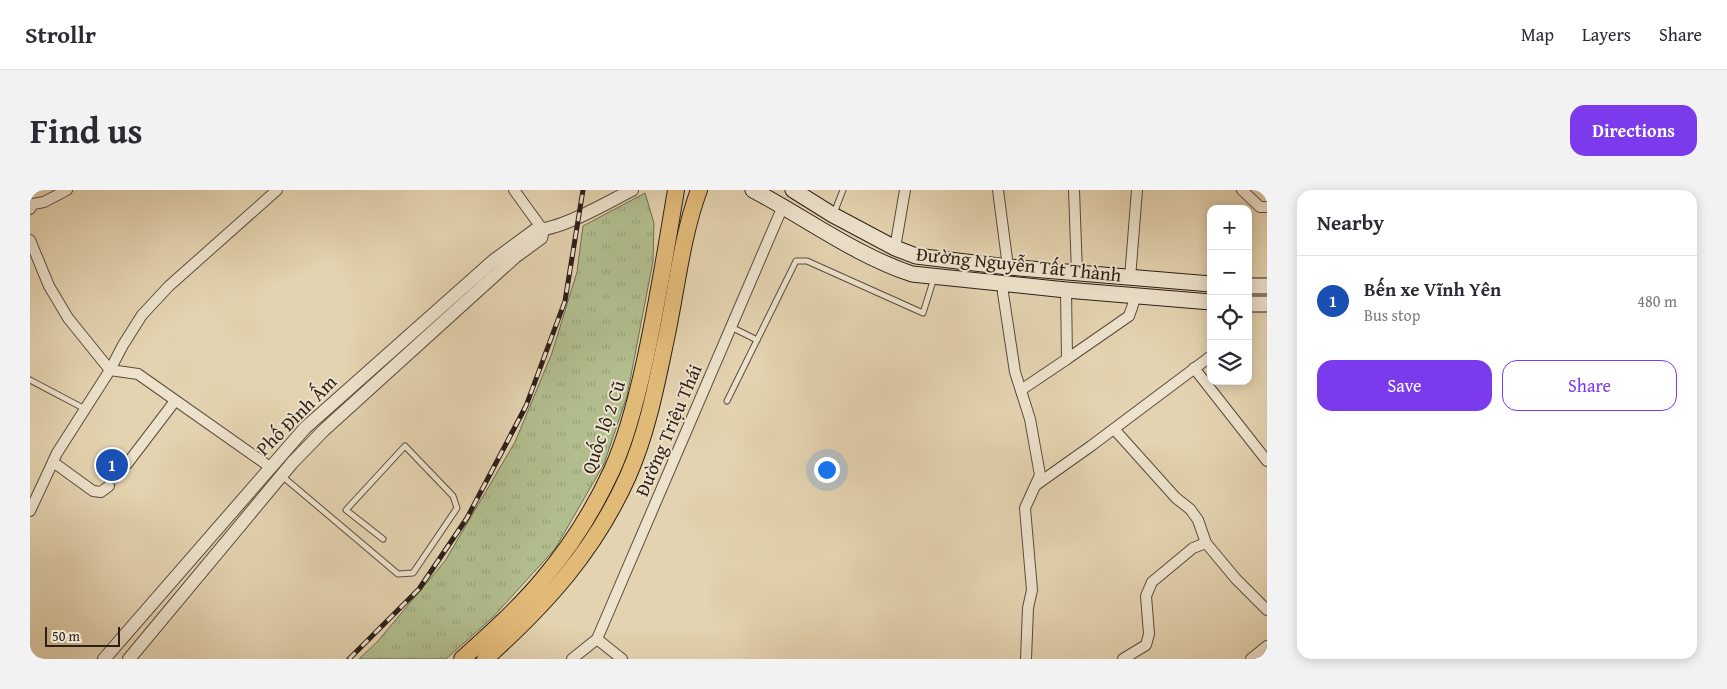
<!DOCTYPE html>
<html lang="en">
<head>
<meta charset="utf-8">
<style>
  body { margin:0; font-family:"Gentium Book Plus",serif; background:#f2f2f3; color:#2b2b33 }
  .controls { position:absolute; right:15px; top:15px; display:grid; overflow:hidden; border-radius:10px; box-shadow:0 2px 12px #0003 }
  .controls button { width:45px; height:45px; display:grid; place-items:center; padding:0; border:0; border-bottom:1px solid #e1e1e2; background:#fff; color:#2b2b33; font:25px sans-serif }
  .scale { position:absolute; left:15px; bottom:12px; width:75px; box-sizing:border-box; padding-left:5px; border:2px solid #2c1f18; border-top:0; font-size:14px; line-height:18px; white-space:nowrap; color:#2c1f18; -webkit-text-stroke:4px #ede2cc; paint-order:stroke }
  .you { position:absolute; left:796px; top:279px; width:18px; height:18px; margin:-12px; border:4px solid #fff; border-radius:50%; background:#1a73e8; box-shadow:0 0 0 8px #1a73e833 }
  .badge { display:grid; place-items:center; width:32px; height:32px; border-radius:50%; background:#7c3aed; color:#fff; font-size:16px; font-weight:700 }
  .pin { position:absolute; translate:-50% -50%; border:2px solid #fff; box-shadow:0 1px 5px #0006 }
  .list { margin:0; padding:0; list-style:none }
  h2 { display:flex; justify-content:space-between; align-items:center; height:65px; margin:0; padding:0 20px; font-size:21px }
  h2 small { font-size:16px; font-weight:400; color:#7c7c81 }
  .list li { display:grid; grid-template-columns:32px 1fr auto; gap:15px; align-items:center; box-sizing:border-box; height:90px; padding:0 20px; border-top:1px solid #e1e1e2 }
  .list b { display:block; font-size:19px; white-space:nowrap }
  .list p { margin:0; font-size:16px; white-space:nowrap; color:#7c7c81 }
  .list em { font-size:16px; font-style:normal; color:#7c7c81 }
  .actions { display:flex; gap:10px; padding:15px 20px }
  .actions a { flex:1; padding:11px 0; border:1px solid #7c3aed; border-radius:15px; text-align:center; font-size:18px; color:#7c3aed }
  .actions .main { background:#7c3aed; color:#fff }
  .icon { flex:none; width:28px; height:28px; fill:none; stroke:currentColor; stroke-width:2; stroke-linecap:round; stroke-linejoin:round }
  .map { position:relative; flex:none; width:1237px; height:469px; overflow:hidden; border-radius:15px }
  header { display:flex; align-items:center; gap:30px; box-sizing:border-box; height:70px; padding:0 25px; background:#fff; border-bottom:1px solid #e1e1e2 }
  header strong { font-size:24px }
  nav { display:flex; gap:28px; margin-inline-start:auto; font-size:18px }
  .intro { display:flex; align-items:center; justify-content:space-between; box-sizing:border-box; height:120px; padding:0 30px }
  h1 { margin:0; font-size:35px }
  .button { padding:12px 22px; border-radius:15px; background:#7c3aed; color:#fff; font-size:18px; font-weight:700 }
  main { display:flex; gap:30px; padding:0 30px }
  aside { flex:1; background:#fff; border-radius:15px; box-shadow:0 2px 12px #0003 }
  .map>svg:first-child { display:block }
  .park { fill:url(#park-tufts); stroke:#6e6e52 }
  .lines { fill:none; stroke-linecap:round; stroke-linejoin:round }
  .minor-tunnel { stroke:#bfaf92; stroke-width:10; stroke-dasharray:10 5; stroke-linecap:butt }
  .service-casing { stroke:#5a4c3e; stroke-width:7 }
  .minor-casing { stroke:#5a4c3e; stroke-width:12 }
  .tertiary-casing { stroke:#5a4c3e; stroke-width:14 }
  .secondary-casing { stroke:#2c1f18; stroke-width:17 }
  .primary-casing { stroke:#2c1f18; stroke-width:18 }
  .service { stroke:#ede2cc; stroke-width:5 }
  .minor { stroke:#ede2cc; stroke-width:10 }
  .tertiary { stroke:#ede2cc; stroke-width:12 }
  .secondary { stroke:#ede2cc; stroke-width:15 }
  .primary { stroke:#e2ba78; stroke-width:16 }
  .rail-casing { stroke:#2c1f18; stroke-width:5 }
  .rail { stroke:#ede2cc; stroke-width:3; stroke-dasharray:9; stroke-linecap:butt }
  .labels { text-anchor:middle; stroke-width:4; stroke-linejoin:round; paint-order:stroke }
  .street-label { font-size:19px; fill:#2c1f18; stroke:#ede2cc }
</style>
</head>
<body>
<header>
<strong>Strollr</strong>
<nav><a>Map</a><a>Layers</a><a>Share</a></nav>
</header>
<div class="intro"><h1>Find us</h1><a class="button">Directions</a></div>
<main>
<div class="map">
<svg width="1237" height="469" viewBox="0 0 1237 469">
  <defs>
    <pattern id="park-tufts" width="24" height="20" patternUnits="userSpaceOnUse" patternTransform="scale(1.25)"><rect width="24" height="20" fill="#b1bd8d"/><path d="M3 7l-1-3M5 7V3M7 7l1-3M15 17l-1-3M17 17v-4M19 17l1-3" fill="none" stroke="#98a279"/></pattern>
  </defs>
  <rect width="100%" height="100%" fill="#e4d3b0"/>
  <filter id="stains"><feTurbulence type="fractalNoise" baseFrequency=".004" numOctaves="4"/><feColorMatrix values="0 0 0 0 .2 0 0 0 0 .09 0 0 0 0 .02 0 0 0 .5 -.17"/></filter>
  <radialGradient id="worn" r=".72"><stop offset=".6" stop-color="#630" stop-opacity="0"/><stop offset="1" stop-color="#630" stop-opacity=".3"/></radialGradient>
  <path class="park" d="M615,3L624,33L623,71L597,206L574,274L525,359L462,428L416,469H329L348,451L415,371L485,252L522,163L547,82L553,36Z"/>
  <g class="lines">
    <path class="minor-tunnel" d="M79,296L97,274"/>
    <defs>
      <g id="service">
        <path d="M804,23L813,0"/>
        <path d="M701,137L727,150"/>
        <path d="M0,190L55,219"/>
        <path d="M697,211L766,71H777L893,123L904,88"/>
        <path d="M252,286L368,384L383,383L427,318L423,306L375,256L316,320L353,349"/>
      </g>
      <g id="minor">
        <path d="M484,0L513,40"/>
        <path d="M968,0L978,77"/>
        <path d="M1044,0L1047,83"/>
        <path d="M1212,0L1230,17H1237"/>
        <path d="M0,19L3,14L14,12L37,0"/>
        <path d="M0,50L19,96L38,128L80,180L108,184L240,277"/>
        <path d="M865,58L875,0"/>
        <path d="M1100,88L1107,0"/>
        <path d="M973,94V103L985,182L1000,229L1010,285L995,318L1002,400L998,418L996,469"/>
        <path d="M1036,100L1037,169L1099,126L1106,106"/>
        <path d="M1164,178L1237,271"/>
        <path d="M991,200L1037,169"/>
        <path d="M1084,239L1146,308L1160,319L1168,330L1176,353L1206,389L1237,420"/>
        <path d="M23,272L63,301L71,302L79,296"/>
        <path d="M97,274L145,211"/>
        <path d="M1006,295L1061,256L1181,166"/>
        <path d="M0,321L27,263L80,180L93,155L112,125L139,96L247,0"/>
        <path d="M567,449L592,469"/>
        <path d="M542,469L567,449L753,16"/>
        <path d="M1093,469L1116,455L1119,444L1116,406L1122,392L1163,358L1176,353"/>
        <path d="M1221,469L1237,456"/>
      </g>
      <g id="tertiary">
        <path d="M74,469L275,238L463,71L505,40C531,40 578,12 602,0"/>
        <path d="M99,469L262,273L294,240L485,67L511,48L513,40"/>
      </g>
      <g id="secondary">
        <path d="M723,0C776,28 825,65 882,84L1036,100L1181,112"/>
        <path d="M763,0L803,25L865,58L886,66L978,77L1181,94"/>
        <path d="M1218,96H1237"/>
        <path d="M1218,114H1237"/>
      </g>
      <g id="primary">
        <path d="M432,469C460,444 489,418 513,389C541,356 564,319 582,280C597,247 606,211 614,175C627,117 636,59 646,0"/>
        <path d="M455,469C516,414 564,362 598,286C618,241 627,191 637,144C647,96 652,46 669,0"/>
      </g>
    </defs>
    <use href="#service" class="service-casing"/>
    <use href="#minor" class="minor-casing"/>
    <use href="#tertiary" class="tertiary-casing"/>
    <use href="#secondary" class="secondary-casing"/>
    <use href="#primary" class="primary-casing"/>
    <use href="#service" class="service"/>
    <use href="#minor" class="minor"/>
    <use href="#tertiary" class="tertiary"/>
    <use href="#secondary" class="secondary"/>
    <use href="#primary" class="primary"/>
    <defs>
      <path id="rail" d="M319,469L389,399L437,328L496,216L535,111L553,0"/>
    </defs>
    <use href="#rail" class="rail-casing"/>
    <use href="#rail" class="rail"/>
  </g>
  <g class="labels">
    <g class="street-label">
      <text transform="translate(989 74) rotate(6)" y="7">Đường Nguyễn Tất Thành</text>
      <text transform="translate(266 225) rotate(-45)" y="7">Phố Đình Ấm</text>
      <text transform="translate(573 237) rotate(-71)" y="7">Quốc lộ 2 Cũ</text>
      <text transform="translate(638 240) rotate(-67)" y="7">Đường Triệu Thái</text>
    </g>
  </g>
  <rect width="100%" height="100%" filter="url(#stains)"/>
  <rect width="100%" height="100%" fill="url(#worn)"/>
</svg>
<div class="controls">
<button>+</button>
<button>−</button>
<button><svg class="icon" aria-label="locate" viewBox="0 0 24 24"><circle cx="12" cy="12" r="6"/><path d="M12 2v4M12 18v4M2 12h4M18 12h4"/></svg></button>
<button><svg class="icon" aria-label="layers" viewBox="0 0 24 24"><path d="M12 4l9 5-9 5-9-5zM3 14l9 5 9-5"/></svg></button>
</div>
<div class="scale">50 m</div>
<div class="you"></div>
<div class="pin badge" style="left:82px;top:275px;background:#1a4fb4">1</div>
</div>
<aside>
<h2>Nearby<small></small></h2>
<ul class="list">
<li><span class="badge" style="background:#1a4fb4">1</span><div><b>Bến xe Vĩnh Yên</b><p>Bus stop</p></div><em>480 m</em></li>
</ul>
<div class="actions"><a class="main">Save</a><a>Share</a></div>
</aside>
</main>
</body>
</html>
